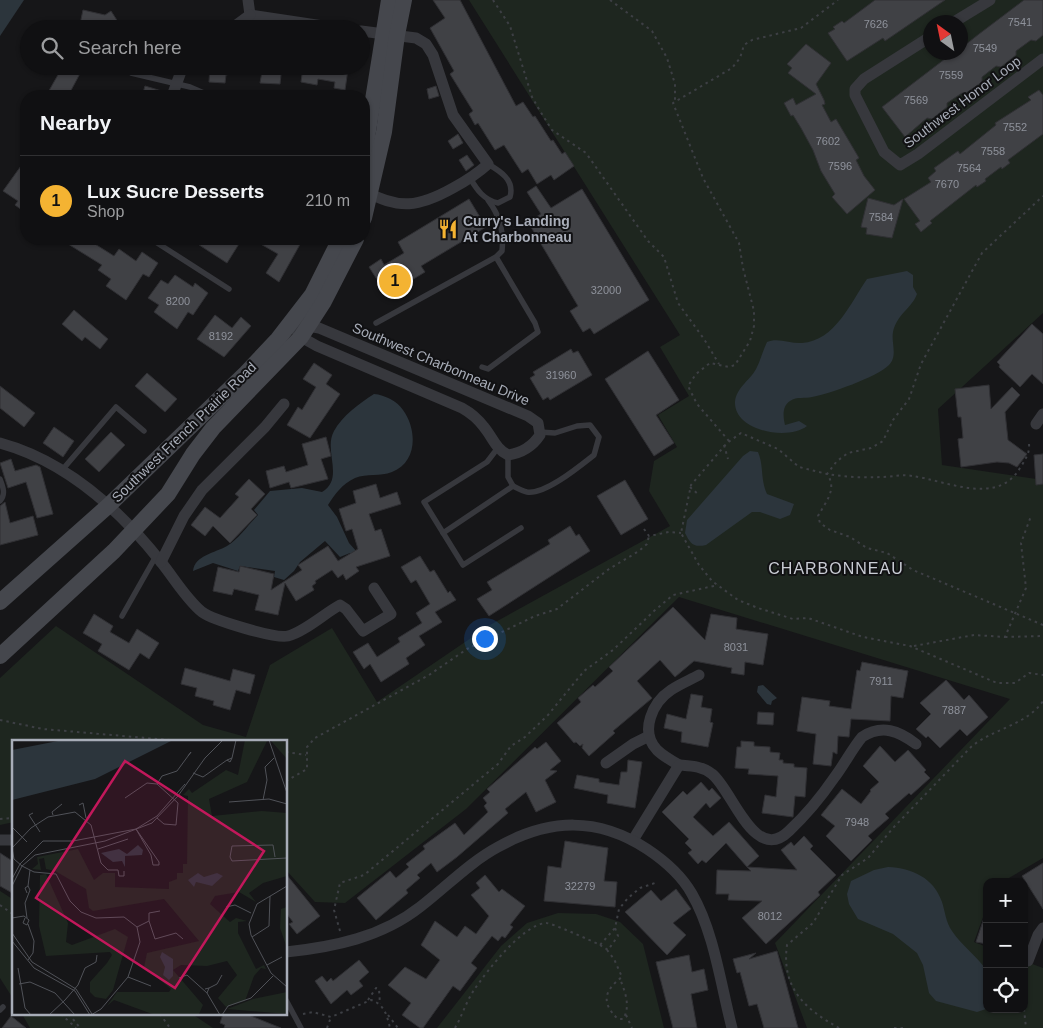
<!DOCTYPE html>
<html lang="en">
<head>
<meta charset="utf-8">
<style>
  body { margin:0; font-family:Arial,sans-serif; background:#1e1e20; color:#f1f3f6 }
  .controls { position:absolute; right:15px; bottom:15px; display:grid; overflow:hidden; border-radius:10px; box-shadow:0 1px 4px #0004 }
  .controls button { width:45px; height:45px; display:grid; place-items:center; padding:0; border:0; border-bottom:1px solid #303032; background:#101012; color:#f1f3f6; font:25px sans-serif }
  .compass { position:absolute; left:923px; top:15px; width:45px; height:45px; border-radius:50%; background:#101012; box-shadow:0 1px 4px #0004; rotate:327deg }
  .you { position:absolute; left:484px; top:638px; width:18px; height:18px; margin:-12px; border:4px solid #fff; border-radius:50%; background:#1a73e8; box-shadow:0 0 0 8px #1a73e833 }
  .badge { display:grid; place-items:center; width:32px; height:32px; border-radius:50%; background:#f4b332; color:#111; font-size:16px; font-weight:700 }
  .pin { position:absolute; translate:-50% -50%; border:2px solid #fff; box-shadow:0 1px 5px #0006 }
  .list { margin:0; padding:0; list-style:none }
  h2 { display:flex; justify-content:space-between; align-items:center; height:65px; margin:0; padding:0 20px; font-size:21px }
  h2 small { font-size:16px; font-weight:400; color:#9c9d9f }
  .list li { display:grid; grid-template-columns:32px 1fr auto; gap:15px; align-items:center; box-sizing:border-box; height:90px; padding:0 20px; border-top:1px solid #303032 }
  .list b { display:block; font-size:19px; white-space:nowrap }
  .list p { margin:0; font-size:16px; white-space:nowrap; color:#9c9d9f }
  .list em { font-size:16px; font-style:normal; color:#9c9d9f }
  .icon { flex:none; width:28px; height:28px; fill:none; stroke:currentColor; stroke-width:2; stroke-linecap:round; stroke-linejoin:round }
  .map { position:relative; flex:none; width:1043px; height:1028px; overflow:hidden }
  .search { position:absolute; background:#101012; box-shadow:0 1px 4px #0004; left:20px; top:20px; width:350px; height:55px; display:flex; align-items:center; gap:12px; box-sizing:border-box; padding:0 18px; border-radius:28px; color:#9c9d9f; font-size:19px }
  .panel { position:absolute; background:#101012; box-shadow:0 1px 4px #0004; left:20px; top:90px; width:350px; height:155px; border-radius:20px }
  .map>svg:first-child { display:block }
  .green { fill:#1e261f; fill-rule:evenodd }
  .water { fill:#2c353c }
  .building { fill:#404145; stroke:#303034 }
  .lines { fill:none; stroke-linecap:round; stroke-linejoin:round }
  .path { stroke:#3d3f44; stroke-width:2; stroke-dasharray:2.5 4; stroke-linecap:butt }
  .lane { stroke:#37383d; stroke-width:5.5 }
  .street { stroke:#37383d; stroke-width:11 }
  .secondary { stroke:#45474d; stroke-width:16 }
  .labels { text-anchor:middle; stroke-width:4; stroke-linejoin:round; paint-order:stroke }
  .number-label { font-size:11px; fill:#8e929b }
  .street-label { font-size:14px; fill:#a8adb8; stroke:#111113 }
  .poi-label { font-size:14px; font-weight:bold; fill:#a8adb8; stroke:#111113; text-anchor:start }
  .quarter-label { font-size:16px; letter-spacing:1px; fill:#c9ccd4; stroke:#111113 }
  .inset-road { fill:none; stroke:#505258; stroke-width:1 }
  .view { fill:#c2185b; fill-opacity:0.15; stroke:#c2185b; stroke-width:2.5 }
  .inset-edge { fill:none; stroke:#a8adb8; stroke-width:2.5 }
</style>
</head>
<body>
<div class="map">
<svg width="1043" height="1028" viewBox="0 0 1043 1028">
  <rect width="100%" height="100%" fill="#161618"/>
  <g class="green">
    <path d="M469,0H1043V313L938,409L942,465L1043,480V858L1002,882H987V906L974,942L987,947V1009H1024V961L1043,968V1028H807L775,943L1010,699L679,597L466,809L345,903L315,902L286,870V742H14V822L0,825V678L56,626L203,725L246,737L270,665L332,628L377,702L490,625L670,526L649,491L654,461L677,447L658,415L689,396L660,347L680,335ZM930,22H960V52H930Z"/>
    <path d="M0,891L14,900V1000L0,978Z"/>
    <path d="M558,913L596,914L620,922L643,944L664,1028H437L501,946L527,923Z"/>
    <path d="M22,1014H192L213,1028H30Z"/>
  </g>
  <g class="water">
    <path d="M0,0H24L0,36Z"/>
    <path d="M907,271L913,275V287L917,294C912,308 897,314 893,332C891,343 898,356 889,365C877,377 829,394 812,397C805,399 797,396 790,401C782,406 783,417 785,425L799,421L807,426C788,441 734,431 735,402C736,387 752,379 757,367C761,359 763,350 767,342C778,337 791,344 802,343C835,341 851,302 867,279Z"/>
    <path d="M374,394C385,395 397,401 403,410C417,429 418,462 392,472C380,477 367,473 355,478C342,484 335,494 328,505L337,517L349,543L365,561L363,565H357L350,553L340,557L325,541L300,562L294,571L284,580L274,577L275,571L240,566L238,571L213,563L193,571C195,555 215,553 227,546C238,540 249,524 258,515L254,510L270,491L302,488L322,492C345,478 323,451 334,431C342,416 360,403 374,394Z"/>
    <path d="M750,451L758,452C764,466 760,478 767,494L794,504L790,515L780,519L760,512H752L706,545C693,548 690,543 685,533L687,520L743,456Z"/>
    <path d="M763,685L777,698L772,701L771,705L767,704L757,692L758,686Z"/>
    <path d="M888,867C912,868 934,878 942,902C945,911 946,923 952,931C962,946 977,956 987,971L986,1009L977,1012L936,1001L929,993L923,965L917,953L893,934L858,919L849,904L847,894L851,881L874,870Z"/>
  </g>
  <g class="building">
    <path d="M433,0H460L516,106L523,102L533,117L535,116L551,141L553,140L562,154L565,152L574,166L554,180L551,175L537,184L528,169L522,173L504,145L495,150L478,123L475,125L470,116L469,114L473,111L450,74L454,71L430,28L445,18Z"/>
    <path d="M875,0H945L885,41L883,38L847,61L828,33L835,29L833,27L842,21L844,23Z"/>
    <path d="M1024,0H1043V35L1036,41L1031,40L1016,51V55L1001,67L996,66L982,77V82L966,93H962L947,103V107L932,119L927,118L920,124L905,137L882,107L954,52H960V49L979,34Z"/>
    <path d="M83,10L105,15L111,11L120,25L114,29H79Z"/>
    <path d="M806,44L831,63L816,84L824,100L825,104L822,105L831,122L836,119L859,158L856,160L864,176L875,190L847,214L832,197L835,194L821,171L813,150L801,128L793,115L791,116L784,103L793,98L796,105L816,94L788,73L792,68L787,64Z"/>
    <path d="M63,66H84L68,96H46Z"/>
    <path d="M210,66H247L248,71L226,75L225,83L209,82Z"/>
    <path d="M263,66H282L280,84L260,83Z"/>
    <path d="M314,66H342L348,69L345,90L334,88L335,82L318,79L317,85L301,82L303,67L314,68Z"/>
    <path d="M145,86L165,92V96H142Z"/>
    <path d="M436,86L439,96L429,99L427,89Z"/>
    <path d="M1039,90L1043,95V134L1008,160L1010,163L1002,169L1001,167L985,179L986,181L977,187L976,185L930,221L932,223L921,232L915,224L920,221L904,199L931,182L928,178L936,171L934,168L958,151L960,154L996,125L995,123L1031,100L1028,97Z"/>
    <path d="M458,134L463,143L453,149L448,141Z"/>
    <path d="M467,155L474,165L466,171L459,160Z"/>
    <path d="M26,159V213L15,205L18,201L3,191Z"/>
    <path d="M536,186L551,208L582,189L649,300L594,334L590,328L583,332L570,311L578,306L528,222L541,214L527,192Z"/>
    <path d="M868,198L894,205L903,199L892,238L866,234L867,228L861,227Z"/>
    <path d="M469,199L486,227L421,266L425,272L387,295L369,267L381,259L384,265L404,253L398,242Z"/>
    <path d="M60,239H87L114,256L119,249L136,261L142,252L158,263L149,277L143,274L126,300L106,286L111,279L98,270L102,265Z"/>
    <path d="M190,239H242L227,263Z"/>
    <path d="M252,239H303L279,282L266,273L278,254Z"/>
    <path d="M175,275L193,287L195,283L208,293L193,315L188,312L177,329L154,312L159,305L148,298L161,280L168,284Z"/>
    <path d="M74,310L108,339L100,349L85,337L82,341L62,324Z"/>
    <path d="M215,315L232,328L241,317L251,326L224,357L197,339Z"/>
    <path d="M1032,324L1043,334V384L1032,374L1020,387L999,367L1000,365L997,362Z"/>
    <path d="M571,349L573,353L578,351L592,375L550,400L548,397L543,400L530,378L535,375L533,372Z"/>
    <path d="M648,351L679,400L656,415L674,443L654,456L605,379Z"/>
    <path d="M314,363L332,375L326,384L340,394L310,438L287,425L298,407L302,410L316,387L303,379Z"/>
    <path d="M147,373L177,399L165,412L135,386Z"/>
    <path d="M989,385L991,409L1012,387L1020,395L1005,412L1008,440L1027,454L1017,467L1009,463L997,462L961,467L958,439L963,438L961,417H958L955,389Z"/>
    <path d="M0,386L35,413L24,427L0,408Z"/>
    <path d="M54,427L74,441L63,457L43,443Z"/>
    <path d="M111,432L125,445L99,472L85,459Z"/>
    <path d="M326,437L331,456L321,459L328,479L291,488L289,482L270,488L266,471L284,466L286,472L308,465L302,444Z"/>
    <path d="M1043,454V484L1036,485L1034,455Z"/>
    <path d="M11,459L15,471L36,465L40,467L53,514L37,518L26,482L8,488L0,463Z"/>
    <path d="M249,479L265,494L251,509L257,515L230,543L213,526L205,536L191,525L205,507L220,518L239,497L235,494Z"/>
    <path d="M625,480L648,519L621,535L597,496Z"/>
    <path d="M376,484L380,498L397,492L401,504L369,514L375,531L381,529L390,556L356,567L359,571L346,580L343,574L338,578L332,570L315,581L316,583L312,586L314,590L296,601L285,583L278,615L255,610L259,595L234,589L232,595L213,591L218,567L239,572L240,566L274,574L271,590L302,570L298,565L328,546L338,561L358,549L352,529L346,531L339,509L356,503L353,491Z"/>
    <path d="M5,502L10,523L33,516L38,535L0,545V506Z"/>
    <path d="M570,526L576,536L579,534L590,551L489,616L477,599L492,590L487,582L550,544L548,540Z"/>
    <path d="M420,556L430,572L434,570L448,593L450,591L456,600L435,612L442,622L419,636L425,645L406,658L409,664L381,682L370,664L364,669L353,652L368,643L377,657L400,642L398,638L422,623L416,613L430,604L416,580L411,583L401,567Z"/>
    <path d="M673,607L705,640L711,614L737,618L736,629L768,634L763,665L745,662L744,675L731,673L732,668L694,661L675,677L660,660L637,681L652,698L651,699L613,731L615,733L589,756L582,748L583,744L580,746L576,742L574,743L557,723L581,702L578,698L593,685L595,687L613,671L609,667Z"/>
    <path d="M94,614L113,626L110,632L129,643L137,629L159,643L149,659L140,653L129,670L98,651L102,644L83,633Z"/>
    <path d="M862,662L908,671L903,698L891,696L890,721L851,719L849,737L838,736L837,754L833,752L831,766L813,764L816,734L797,731L802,697L830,701L829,706L851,709L857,670L860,671Z"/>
    <path d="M185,668L230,681L233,669L255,675L250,694L236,690L230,710L213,705L214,701L195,696L197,688L181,684Z"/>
    <path d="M946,680L964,700L969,695L988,717L967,736L960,729L940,748L928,736L926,738L916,729L931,714L920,703Z"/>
    <path d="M691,694L703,696L701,707L712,709L710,722L713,723L708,747L681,742L682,732L664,728L667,714L686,719Z"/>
    <path d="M758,712L774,713L773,725L757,724Z"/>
    <path d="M741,741L754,742V746L770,747V752L780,753L779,760H783V763L794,764V767L807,768L805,797L795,796L793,817L762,813L765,795L776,797L778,776L748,774L749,769L735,768L737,747H741Z"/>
    <path d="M546,742L561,761L550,770L557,771L545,780L556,802L536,812L526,792L505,809L508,813L457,857L437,872L431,863L417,875L420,878L406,890L408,893L376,920L357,898L390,871L396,878L409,867L406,864L425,849L423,846L455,823L464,835L488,812L484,806L487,803L483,798L490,792L487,789L535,747L537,749Z"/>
    <path d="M880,746L895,762L908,750L926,770L924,772L930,778L911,795L909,793L885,814L889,818L868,836L872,840L851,861L826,836L835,826L821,815L842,789L861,804L871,791L870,790L879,782L863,766Z"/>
    <path d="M628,760L642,762L635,808L607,803L608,795L574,788L577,775L599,779V782L619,785L621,772H627Z"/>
    <path d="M701,782L709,791L712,788L721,798L710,808L706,803L693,817L713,836L729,822L759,856L747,867L726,843L706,863L702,860L698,864L688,853L692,850L685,843L689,839L662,812L683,791L687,795Z"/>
    <path d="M804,836L813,846L810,849L836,875L818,892L820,895L766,944L742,918L762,901L728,900L729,894H716L717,870L751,871L747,867L797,870L781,850L791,842L794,846Z"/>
    <path d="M565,841L608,848L604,881L617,882L615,907L544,901L548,866L561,868Z"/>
    <path d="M0,853L14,862V894L0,886Z"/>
    <path d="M1043,863V909L1022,876Z"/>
    <path d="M286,874L320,916L297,934L289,924L293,922L286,913Z"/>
    <path d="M485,875L499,892L502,889L525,906L510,925L513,927L505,938L502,936L498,941L492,936L471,963L477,968L460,991L453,986L423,1028H420L402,1015L411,1003L388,985L405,967L426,979L440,960L421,945L435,921L457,937L465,926L476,934L489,916L471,895L480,888L476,883Z"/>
    <path d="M676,889L691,909L673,923L686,935L667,955L625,912L651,890L661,901Z"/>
    <path d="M985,915H987V944L976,942Z"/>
    <path d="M777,951L787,987L798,1028H764L757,1004L749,1006L740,972L737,973L733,959L756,953L749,959Z"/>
    <path d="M689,955L692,972L704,969L708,990L691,994L697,1028H673L656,962Z"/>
    <path d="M359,960L369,972L359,981L363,986L351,995L347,990L331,1004L315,981L322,976L327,982L331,978L333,981Z"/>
    <path d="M223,1014H246L281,1028H224L225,1025L220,1023Z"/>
    <path d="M11,1016L26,1028H2Z"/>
  </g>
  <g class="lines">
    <g class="path">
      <path d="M493,0L510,26L532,97L540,111L552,130L586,153L648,241L664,257L678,303L704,339L719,364"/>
      <path d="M610,0L652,31L667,58L675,84V101"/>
      <path d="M729,441L697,404L688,386L696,374L710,363L729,367L735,365L750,341L754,326V311L743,268L739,243L703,178L673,103L732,68L740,58L744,45L752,40L801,28L838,0"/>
      <path d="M1029,444C1030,453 1025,460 1020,468C997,507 945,480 912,476C902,474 892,477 881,477C864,478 845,477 827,474L837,461L848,453L871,448L883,441L893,420L909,399L921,364L982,253L1043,196"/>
      <path d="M724,445L728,459"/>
      <path d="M690,487L699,495"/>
      <path d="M644,529L649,536L669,532L681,533"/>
      <path d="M1043,625L913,570L887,553L867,548L850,537L830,530L820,523L818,516C825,503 838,489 827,474L799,467L778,449L741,433L727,443L691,485L681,533L699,565L712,581L738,600L758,608L793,619L808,618L863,637L910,646L997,683H1015L1029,673L1043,675"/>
      <path d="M1005,637L1043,636"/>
      <path d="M914,646L974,635L1005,637L1026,588L1021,543L1031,516"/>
      <path d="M0,720L43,729L192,742"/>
      <path d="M286,752L306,755"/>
      <path d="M286,781L307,769V747L315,738L429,675L467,649L535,616L557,609L609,569L639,551L647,544L649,536"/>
      <path d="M0,819L14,818"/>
      <path d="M0,905L14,915"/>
      <path d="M340,931L334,910L340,883L364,875L498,764L511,746L525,737L548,715L584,671L613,650L654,611L673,595L718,585"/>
      <path d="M600,945L608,950L618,936L615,928"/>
      <path d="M607,950L614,959L622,977C605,990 600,1002 618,1019H623C631,1007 625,991 620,979"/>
      <path d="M368,1000L376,988L379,989L380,1004"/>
      <path d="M1024,1009L1026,1028"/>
      <path d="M61,1014L76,1028"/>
      <path d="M69,1014L80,1028"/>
      <path d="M160,1014L170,1028"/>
      <path d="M303,1014L313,1012L331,1017L371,1000C384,1004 387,1015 390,1028"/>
      <path d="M388,1015L398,1028"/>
      <path d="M626,1015L632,1028"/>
      <path d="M327,1028L331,1017"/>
      <path d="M455,1028C462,1016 466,1002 474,990C487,971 522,925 546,923C552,923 592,941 600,945L615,928L619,909L628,898L640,888L658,882"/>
      <path d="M839,1028C805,1009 781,988 787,945L813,923L842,875L868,858L893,828L971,747C992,729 1027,725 1043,701"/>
      <path d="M894,1028H903"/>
    </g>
    <g class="lane">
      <path d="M131,73L190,87L211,96"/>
      <path d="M470,178C477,190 484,200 498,203L510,197C515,180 500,171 488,164"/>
      <path d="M151,239L229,289"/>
      <path d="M376,323L496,257L502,251C504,231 500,216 488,200"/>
      <path d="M482,367L488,369L538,332L535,323L496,257"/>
      <path d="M497,449L487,462L424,502L463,565L521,528"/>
      <path d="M508,455V477L513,486"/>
      <path d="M63,469L116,407L144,431"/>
      <path d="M0,479C3,487 6,494 0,501"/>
      <path d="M443,533L513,486C517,488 522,491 527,492C545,495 580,466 594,455L599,437L590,425L577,426L555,433L539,432"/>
      <path d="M122,616L156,556"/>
      <path d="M286,1000L301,1028"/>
      <path d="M0,1010L3,1007"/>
    </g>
    <g class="street">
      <path d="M248,0L250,15"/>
      <path d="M250,15L343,29"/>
      <path d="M954,22L990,0"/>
      <path d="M231,29L250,15"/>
      <path d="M361,31L416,38L426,44L433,55L453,115L488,164C477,174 466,181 453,188C419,207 399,210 365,191"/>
      <path d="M930,37L864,79L855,89V95L884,152L900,165L918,154L1043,59"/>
      <path d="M172,96L183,66"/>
      <path d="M292,323L319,328L528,416L538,423L540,435C532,447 522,453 508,455C495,448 493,438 484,427C478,419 471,413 462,408L317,346L301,337Z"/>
      <path d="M1036,424L1043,414"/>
      <path d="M0,443C66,461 119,509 161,562C174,578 186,599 202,612C213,620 275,639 288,636C304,632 325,613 340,605L346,609L363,631L391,614L374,588"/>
      <path d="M161,562L184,516L202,490L265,427L284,404"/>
      <path d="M606,763L633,744L649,736"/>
      <path d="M679,765C672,761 663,756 657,750C639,731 653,702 671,690C680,684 690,680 699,675"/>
      <path d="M0,840H14"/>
      <path d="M633,840L679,765C691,766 702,766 712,774C732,789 754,865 789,831C806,815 821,797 834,778C844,765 852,749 862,737C882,724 899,731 916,744"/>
      <path d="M286,952C334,947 382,937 420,907C446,887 470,862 498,847C550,818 598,817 647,849C665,861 682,876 692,894C714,932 721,986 732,1028"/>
      <path d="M1028,961L1038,935L1043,928"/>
    </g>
    <g class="secondary">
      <path d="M364,156L389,0"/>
      <path d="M364,218L384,132L397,35L404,0"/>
      <path d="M0,602L108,506L246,373L278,339L312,295L340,239"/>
      <path d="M0,656L114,551L168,494L193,454L213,428L301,337L323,303L356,239"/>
    </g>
  </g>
  <defs>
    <symbol id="restaurant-bare" viewBox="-9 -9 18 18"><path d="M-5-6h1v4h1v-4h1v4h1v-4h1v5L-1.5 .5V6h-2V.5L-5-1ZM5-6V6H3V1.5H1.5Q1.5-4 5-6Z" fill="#f4b332" stroke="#111113" stroke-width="2.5" paint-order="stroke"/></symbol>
  </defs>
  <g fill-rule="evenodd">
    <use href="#restaurant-bare" x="434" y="215" width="28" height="28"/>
  </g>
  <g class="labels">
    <g class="number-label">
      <text x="1020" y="26">7541</text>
      <text x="876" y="28">7626</text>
      <text x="985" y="52">7549</text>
      <text x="951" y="79">7559</text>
      <text x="916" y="104">7569</text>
      <text x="1015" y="131">7552</text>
      <text x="828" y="145">7602</text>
      <text x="993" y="155">7558</text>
      <text x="840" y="170">7596</text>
      <text x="969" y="172">7564</text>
      <text x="947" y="188">7670</text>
      <text x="881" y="221">7584</text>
      <text x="606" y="294">32000</text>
      <text x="178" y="305">8200</text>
      <text x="221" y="340">8192</text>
      <text x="561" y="379">31960</text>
      <text x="736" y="651">8031</text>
      <text x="881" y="685">7911</text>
      <text x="954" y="714">7887</text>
      <text x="857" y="826">7948</text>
      <text x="580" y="890">32279</text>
      <text x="770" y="920">8012</text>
    </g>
    <g class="street-label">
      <text transform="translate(962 102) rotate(-37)" y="5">Southwest Honor Loop</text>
      <text transform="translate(441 364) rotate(23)" y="5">Southwest Charbonneau Drive</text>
      <text transform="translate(184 432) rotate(-44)" y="5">Southwest French Prairie Road</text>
    </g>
    <g class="poi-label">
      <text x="463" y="226">Curry's Landing<tspan x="463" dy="16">At Charbonneau</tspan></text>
    </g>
    <g class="quarter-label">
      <text x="836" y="574">CHARBONNEAU</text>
    </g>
  </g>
  <g transform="translate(12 740)">
    <rect width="275" height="275" fill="#161618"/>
    <path d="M233,0L255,1L235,42L197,59L200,76L250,71L275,73V136L251,143L237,153L244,162L227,152L203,156L198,164L218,182L224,178L235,181L226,182V193L244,229L252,225L254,229L249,228L242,236L233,261L214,267L206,258L225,235L215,221L195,226L169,225L161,230L191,265L187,274L143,275L102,260L95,266L105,252H157L159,249L132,227L135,213L187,201L152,159L81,171L77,168L74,149L43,131L34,129L32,118L27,119L29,130L20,129L26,124L25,117L66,109L82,140L91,133H103V147L157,149V142L165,139V133H171V124H175L176,56L171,55L177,49L180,53L214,30L226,35ZM260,0L275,2V19L260,2ZM34,134L56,183L54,202L60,205L103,189L116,197L101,250L94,259L83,257L78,252V242L95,223L100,215L98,212L34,216L27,186L28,135ZM275,167V208L268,188L269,169ZM275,252V274L215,269L241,259Z" fill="#1e261f"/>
    <path d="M51,0H161L83,39L0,60V10ZM126,105L131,110L130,115L113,116V127L110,121L101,122L89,113L107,109L115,114ZM186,133L192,137L205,133L211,136L200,146L184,142L182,147L176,140ZM150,212L161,219V236L157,240L151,235L153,227L148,217Z" fill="#2c353c"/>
    <path class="inset-road" d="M257,0L275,53M220,18L218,22L215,20L220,18L224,0M181,33L191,37L215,20M145,44L166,63L164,85L152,84L145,78M145,44L150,36L165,31L179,12L176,16M113,58L135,43L145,44M251,60L255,40L253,27L262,18M217,62L257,59L275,64M67,65L71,63L74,78M21,73L17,75L28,92M41,75L40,72L50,64M0,87L15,102M124,89L147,122V125H141L139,115ZM86,109L116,99M263,117L261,105L220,106L218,117L220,121L275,118M0,139L8,124L31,101H61L124,89L145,76L173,44M0,146L10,126L23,115L93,101L140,83L166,56L193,18L211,0M16,146L18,130M275,146L245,164L237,184L239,195L259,233L275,247M214,167L223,165L239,173M0,178L12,176L17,180L15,185L11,183L13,178M15,178L13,163L18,150L16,146L13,148L15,153M137,181V173L148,171M125,187L137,181L143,199L164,193L171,199M0,193L20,222L64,249L80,274M240,197L257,186L258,156M0,201L22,228L63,251L78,275M16,220L21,213L22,201L16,184M255,225L270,217M6,228L13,268L19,275M116,237L139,246M167,238L175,235L195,253L197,248L193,249M7,244L18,242L43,253L63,275M197,248L205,244L210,235M195,253L208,275M53,260L66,245L73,228L84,222L85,215M37,275L53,260M79,275L89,269L116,237L128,202L125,187L112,177L84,178L69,172L58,161L44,134L22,132L10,126L2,119L0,108L19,88L36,77L63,72L79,85L89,123L96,130H106L107,136H112V131M210,275L216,266L239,258L261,236"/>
    <path class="view" d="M113,21L252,111L163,248L24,158Z"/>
    <rect width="275" height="275" class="inset-edge"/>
  </g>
</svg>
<div class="controls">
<button>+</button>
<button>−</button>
<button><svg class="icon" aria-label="locate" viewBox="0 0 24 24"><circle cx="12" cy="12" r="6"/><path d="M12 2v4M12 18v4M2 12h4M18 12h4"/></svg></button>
</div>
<svg class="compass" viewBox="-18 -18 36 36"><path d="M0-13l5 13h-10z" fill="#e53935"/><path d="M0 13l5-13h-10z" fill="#9c9d9f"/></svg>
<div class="you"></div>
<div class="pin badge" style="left:395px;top:281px">1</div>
<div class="search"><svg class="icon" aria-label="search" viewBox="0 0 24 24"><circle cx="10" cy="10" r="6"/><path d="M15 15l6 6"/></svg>Search here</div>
<section class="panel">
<h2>Nearby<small></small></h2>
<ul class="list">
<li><span class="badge">1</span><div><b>Lux Sucre Desserts</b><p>Shop</p></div><em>210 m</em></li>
</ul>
</section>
</div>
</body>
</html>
